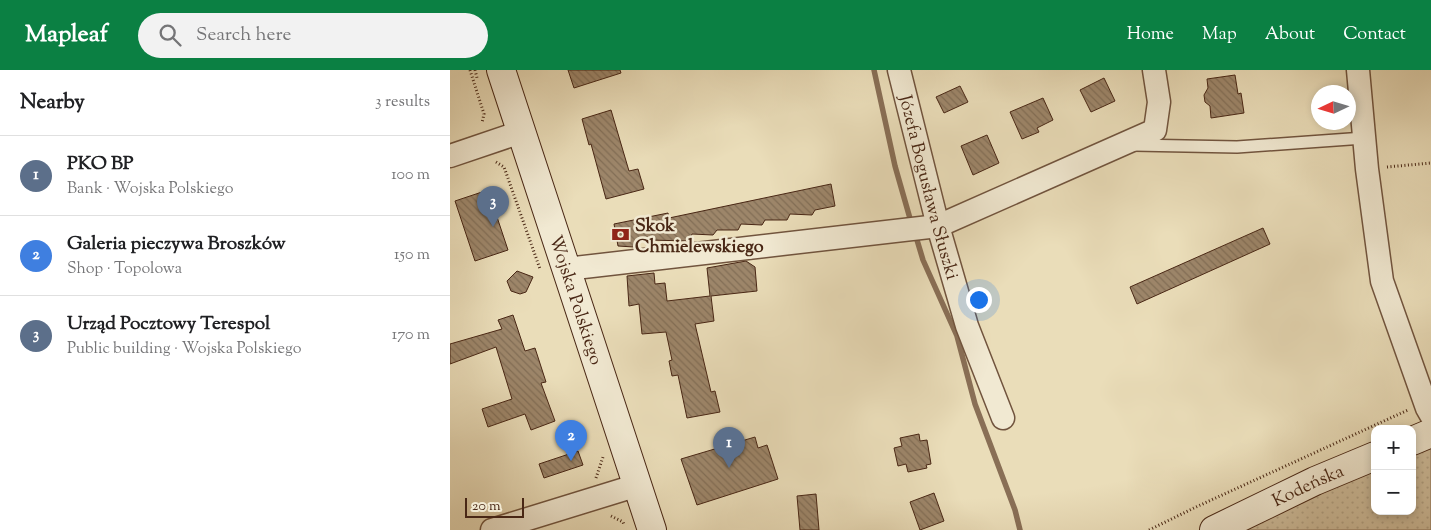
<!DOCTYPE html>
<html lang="en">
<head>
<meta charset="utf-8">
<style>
  body { margin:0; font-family:"Sorts Mill Goudy",serif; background:#f2f2f2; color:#202124 }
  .controls { position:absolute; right:15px; bottom:15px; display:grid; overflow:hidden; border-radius:10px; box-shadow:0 2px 8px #0003 }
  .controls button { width:45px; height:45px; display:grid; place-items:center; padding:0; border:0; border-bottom:1px solid #e0e0e0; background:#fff; color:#202124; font:25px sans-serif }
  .compass { position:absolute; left:861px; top:15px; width:45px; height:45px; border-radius:50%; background:#fff; box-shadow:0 2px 8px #0003; rotate:266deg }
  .scale { position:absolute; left:15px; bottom:12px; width:59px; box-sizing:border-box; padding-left:5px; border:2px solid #492715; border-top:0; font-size:14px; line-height:18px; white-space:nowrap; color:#492715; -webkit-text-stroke:4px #f1e9d2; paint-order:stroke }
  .you { position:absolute; left:528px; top:229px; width:18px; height:18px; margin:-12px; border:4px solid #fff; border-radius:50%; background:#1a73e8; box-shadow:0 0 0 8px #1a73e833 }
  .badge { display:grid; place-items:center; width:32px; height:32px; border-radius:50%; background:#0b8043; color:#fff; font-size:16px; font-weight:700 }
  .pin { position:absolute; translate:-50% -41px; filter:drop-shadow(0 1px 2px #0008) }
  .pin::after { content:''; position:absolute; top:26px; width:18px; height:15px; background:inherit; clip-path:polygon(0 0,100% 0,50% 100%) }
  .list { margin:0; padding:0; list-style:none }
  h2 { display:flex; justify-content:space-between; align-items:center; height:65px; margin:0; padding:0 20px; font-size:21px }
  h2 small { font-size:16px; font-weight:400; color:#757577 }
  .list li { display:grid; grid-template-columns:32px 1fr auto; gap:15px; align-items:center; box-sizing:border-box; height:80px; padding:0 20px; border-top:1px solid #e0e0e0 }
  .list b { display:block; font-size:19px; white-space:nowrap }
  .list p { margin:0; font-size:16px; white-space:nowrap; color:#757577 }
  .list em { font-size:16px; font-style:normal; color:#757577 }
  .icon { flex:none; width:28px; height:28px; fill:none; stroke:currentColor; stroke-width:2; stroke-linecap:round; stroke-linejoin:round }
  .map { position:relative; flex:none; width:981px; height:460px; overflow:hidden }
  header { display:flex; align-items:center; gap:30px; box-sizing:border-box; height:70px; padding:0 25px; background:#0b8043; color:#fff }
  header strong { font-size:24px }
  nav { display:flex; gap:28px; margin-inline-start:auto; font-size:18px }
  .search { width:350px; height:45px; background:#f2f2f2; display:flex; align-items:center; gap:12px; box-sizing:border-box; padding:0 18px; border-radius:28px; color:#757577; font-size:19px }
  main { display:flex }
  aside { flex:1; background:#fff }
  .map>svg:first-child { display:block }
  .grass { fill:url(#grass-dots); stroke:#8c7259 }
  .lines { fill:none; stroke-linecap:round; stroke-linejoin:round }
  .stream { stroke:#896f56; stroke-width:5.5 }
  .building { fill:url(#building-back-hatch); stroke:#492715 }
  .lane-casing { stroke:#71543e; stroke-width:14 }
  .street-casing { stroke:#71543e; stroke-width:25 }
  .secondary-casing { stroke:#492715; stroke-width:30 }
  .path { stroke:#492715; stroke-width:3; stroke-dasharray:1 2.5; stroke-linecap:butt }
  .lane { stroke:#f1e9d2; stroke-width:11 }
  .street { stroke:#f1e9d2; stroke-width:22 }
  .secondary { stroke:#f1e9d2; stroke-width:28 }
  .labels { text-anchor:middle; stroke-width:5; stroke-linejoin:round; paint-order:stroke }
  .street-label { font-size:18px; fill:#492715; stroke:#f1e9d2 }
  .poi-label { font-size:18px; font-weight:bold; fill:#492715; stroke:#f1e9d2; text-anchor:start }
</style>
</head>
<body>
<header>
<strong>Mapleaf</strong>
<div class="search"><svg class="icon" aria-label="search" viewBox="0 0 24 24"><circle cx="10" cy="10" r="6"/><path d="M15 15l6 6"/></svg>Search here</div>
<nav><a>Home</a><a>Map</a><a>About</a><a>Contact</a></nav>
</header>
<main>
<aside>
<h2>Nearby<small>3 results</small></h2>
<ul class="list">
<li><span class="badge" style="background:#5c6f8a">1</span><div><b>PKO BP</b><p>Bank · Wojska Polskiego</p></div><em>100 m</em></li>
<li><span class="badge" style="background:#3f7fe0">2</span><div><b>Galeria pieczywa Broszków</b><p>Shop · Topolowa</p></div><em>150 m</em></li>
<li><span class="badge" style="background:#5c6f8a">3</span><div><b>Urząd Pocztowy Terespol</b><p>Public building · Wojska Polskiego</p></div><em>170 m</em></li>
</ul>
</aside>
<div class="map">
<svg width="981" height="460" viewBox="0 0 981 460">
  <defs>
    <pattern id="grass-dots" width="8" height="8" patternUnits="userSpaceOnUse" patternTransform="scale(1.25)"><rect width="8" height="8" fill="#cfbe9d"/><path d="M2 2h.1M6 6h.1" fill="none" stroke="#b3a386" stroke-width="1.8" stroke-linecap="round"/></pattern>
    <pattern id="building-back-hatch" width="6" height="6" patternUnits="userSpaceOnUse" patternTransform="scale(1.25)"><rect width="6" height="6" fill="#9d866a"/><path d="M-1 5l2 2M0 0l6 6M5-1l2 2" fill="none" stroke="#826e56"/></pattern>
  </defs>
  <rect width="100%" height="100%" fill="#eaddb9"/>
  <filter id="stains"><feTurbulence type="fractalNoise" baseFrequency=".004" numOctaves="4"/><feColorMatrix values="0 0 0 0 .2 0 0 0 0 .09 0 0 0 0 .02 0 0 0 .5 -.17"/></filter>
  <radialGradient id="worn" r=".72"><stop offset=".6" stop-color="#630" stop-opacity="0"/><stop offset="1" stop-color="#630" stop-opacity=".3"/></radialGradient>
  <path class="grass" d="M981,378V460H794L856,430L925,400V441H962V385Z"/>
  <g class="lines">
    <g class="stream">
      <path d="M424,0L445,96L461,152"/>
      <path d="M467,170L473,190L507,266L525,334L565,440L570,460"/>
    </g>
  </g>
  <g class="building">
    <path d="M118,0H170L171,3L124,18Z"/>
    <path d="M785,5L788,24L791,23L794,43L761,48L760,36L755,32L754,25L758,18L757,9Z"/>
    <path d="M654,8L665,31L641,42L630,20Z"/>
    <path d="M510,16L518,32L494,43L486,27Z"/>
    <path d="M593,28L603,50L587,58L589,62L572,69L560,42Z"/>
    <path d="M161,40L179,101L188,99L194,119L156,129L141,74L139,75L132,49Z"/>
    <path d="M537,65L549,93L523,105L511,76Z"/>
    <path d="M381,114L385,136L365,140L362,145L340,144L337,150H315L312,155L291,154L288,160H267L263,165L242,164L239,171L198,170L187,172L184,177L168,176L164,154L218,143L219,148Z"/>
    <path d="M38,120L58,180L25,191L5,131Z"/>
    <path d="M813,158L820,174L687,234L680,217Z"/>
    <path d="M296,191L305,197L307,221L261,226L264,251L245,254L261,322L265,321L270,342L237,348L228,305L222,306L219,291L222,290L216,262L192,264L189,234L179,236L177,206L204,203L205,214L215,213L217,231L260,226L257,198Z"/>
    <path d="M67,201L83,207L76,222L70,224L61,221L57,211Z"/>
    <path d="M63,245L75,281L85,278L96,312L91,313L105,351L81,360L75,344L38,357L32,339L62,329L46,277L0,294V274L52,259L48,250Z"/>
    <path d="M469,364L470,371L477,370L481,394L476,395L477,398L458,402L456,394L448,396L444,378L452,376L450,368Z"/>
    <path d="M305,367L308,378L317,375L328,409L247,435L231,389Z"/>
    <path d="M128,381L133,395L94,408L89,394Z"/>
    <path d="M484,423L494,451L470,460L460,432Z"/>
    <path d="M366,424L369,460H350L347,426Z"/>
  </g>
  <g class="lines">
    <defs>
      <path id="lane" d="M684,75L787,77L914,68"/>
      <g id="street">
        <path id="s1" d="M449,0L488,156L517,256L553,348"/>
        <path d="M908,0L917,99L932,211L977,338L981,345"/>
        <path d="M0,86L71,62"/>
        <path d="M116,199L488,156L705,60L709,32L704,0"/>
        <path d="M42,460L188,415"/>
      </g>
      <g id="secondary">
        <path id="s2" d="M51,0L202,460"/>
        <path d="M962,371L981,363"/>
        <path id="s3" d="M764,460L865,411L925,386"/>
      </g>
    </defs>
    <use href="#lane" class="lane-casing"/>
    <use href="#street" class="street-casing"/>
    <use href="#secondary" class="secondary-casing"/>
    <g class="path">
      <path d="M20,0L34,44L32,53"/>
      <path d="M25,0L27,8"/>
      <path d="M46,92L54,97L90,199"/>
      <path d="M937,97L981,93"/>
      <path d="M146,408L153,387"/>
      <path d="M161,446L173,452L174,455"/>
      <path d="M699,460L746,437L958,340"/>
    </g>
    <use href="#lane" class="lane"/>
    <use href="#street" class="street"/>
    <use href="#secondary" class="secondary"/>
  </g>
  <defs>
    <symbol id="bank-bare" viewBox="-9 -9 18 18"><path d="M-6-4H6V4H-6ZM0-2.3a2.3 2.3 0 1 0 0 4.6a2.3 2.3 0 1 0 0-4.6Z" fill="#8f2418" stroke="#f1e9d2" stroke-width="2.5" paint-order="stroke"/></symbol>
  </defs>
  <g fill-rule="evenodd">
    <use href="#bank-bare" x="158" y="152" width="25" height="25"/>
  </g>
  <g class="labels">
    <g class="street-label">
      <text dy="6" stroke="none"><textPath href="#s1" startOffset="121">Józefa Bogusława Słuszki</textPath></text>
      <text dy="6" stroke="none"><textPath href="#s2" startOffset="242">Wojska Polskiego</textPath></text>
      <text dy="6" stroke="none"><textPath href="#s3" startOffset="104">Kodeńska</textPath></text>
    </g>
    <g class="poi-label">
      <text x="185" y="161">Skok<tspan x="185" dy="21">Chmielewskiego</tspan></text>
    </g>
  </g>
  <rect width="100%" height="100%" filter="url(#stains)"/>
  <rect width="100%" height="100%" fill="url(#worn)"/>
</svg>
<div class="controls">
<button>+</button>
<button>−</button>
</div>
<svg class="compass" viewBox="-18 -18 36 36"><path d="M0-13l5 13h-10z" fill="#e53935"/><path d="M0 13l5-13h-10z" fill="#757577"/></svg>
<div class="scale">20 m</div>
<div class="you"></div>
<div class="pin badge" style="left:279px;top:398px;background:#5c6f8a">1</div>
<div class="pin badge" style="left:121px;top:391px;background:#3f7fe0">2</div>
<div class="pin badge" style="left:43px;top:157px;background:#5c6f8a">3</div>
</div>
</main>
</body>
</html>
